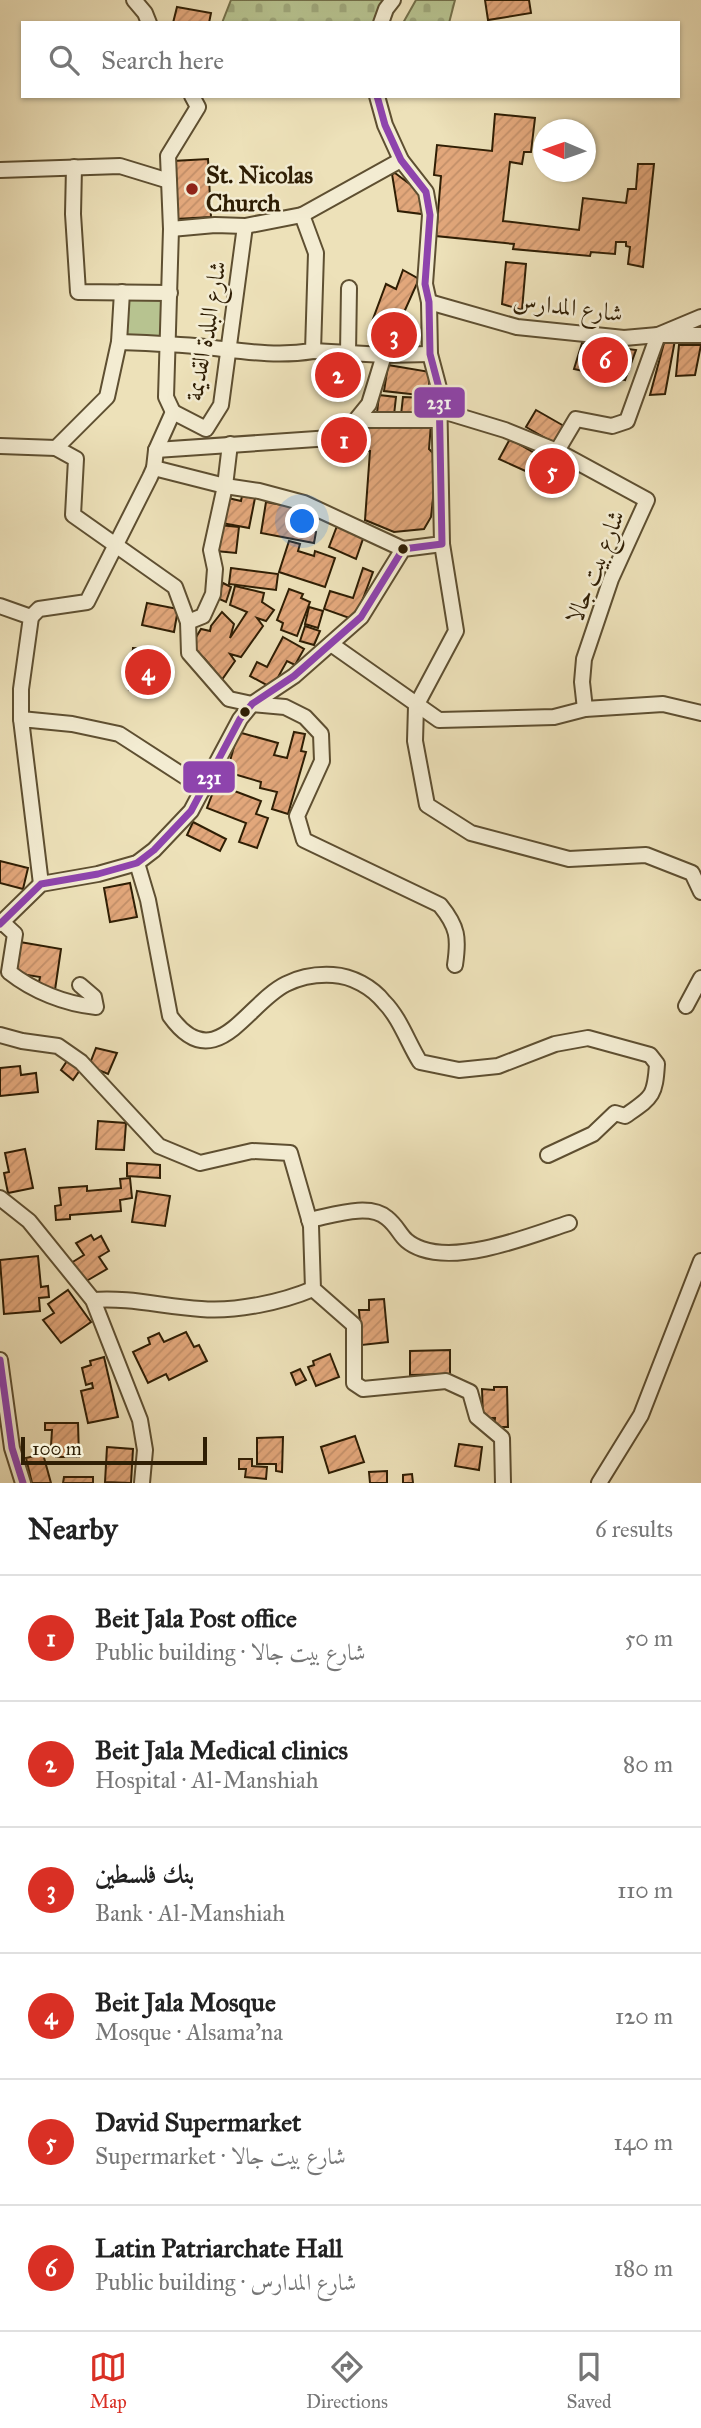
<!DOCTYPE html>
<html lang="en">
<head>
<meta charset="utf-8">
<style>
  body { margin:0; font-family:"IM FELL Great Primer",Amiri,serif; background:#f2f2f2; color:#222 }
  .compass { position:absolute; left:533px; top:119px; width:63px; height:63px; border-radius:50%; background:#fff; box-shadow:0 2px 5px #0004; rotate:272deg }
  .scale { position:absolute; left:21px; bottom:18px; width:186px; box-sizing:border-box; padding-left:7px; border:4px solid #2f1e04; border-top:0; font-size:19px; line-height:24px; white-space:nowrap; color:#2f1e04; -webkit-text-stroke:5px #f3ecd2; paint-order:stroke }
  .you { position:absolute; left:303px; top:522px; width:24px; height:24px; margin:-18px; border:5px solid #fff; border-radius:50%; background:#1a73e8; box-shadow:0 0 0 10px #1a73e833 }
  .badge { display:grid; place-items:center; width:46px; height:46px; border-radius:50%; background:#d93025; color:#fff; font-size:23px; font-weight:700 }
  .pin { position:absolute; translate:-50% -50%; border:4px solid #fff; box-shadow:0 2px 7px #0006 }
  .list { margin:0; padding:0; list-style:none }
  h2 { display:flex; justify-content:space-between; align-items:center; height:91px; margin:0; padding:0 28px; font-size:30px }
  h2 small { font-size:23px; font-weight:400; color:#767676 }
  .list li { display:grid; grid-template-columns:46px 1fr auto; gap:21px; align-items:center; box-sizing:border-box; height:126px; padding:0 28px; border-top:2px solid #e0e0e0 }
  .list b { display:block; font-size:26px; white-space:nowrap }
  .list p { margin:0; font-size:23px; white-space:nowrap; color:#767676 }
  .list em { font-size:23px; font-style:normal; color:#767676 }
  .icon { flex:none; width:38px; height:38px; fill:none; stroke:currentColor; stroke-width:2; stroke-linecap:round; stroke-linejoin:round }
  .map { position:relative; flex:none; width:701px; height:1483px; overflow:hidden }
  .search { position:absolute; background:#fff; box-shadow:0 2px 5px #0004; left:21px; right:21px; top:21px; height:77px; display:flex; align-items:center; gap:18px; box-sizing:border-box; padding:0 24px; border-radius:0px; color:#767676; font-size:26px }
  .sheet { height:847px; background:#fff }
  nav { display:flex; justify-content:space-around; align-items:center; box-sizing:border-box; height:98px; border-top:2px solid #e0e0e0; background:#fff; font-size:19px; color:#767676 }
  nav a { display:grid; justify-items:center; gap:4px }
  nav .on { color:#d93025 }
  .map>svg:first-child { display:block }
  .cemetery { fill:url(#cemetery-stones); stroke:#73704a; stroke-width:2 }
  .park { fill:#b7c390; stroke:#73704a; stroke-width:2 }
  .building { fill:url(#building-hatch); stroke:#2f1e04; stroke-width:2 }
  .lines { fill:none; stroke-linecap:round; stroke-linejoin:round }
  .minor-casing { stroke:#5e4f31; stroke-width:18 }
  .minor { stroke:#f3ecd2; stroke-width:14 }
  .bus-1-casing { stroke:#f3ecd2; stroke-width:12 }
  .bus-1 { stroke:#8e44ad; stroke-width:7 }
  .poi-dot { fill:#8f2418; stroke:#f3ecd2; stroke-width:2.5 }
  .bus-dot { fill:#2f1e04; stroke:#f3ecd2; stroke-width:2.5 }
  .labels { text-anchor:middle; stroke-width:5; stroke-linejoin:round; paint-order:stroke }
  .poi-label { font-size:24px; font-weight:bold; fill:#2f1e04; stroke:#f3ecd2; text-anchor:start }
  .street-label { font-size:24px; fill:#2f1e04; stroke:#f3ecd2 }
  .line-badge { stroke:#f3ecd2; stroke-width:2.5 }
  .badge-label { font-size:19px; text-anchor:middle; font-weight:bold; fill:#fff }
</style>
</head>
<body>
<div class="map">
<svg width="701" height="1483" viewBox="0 0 701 1483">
  <defs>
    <pattern id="cemetery-stones" width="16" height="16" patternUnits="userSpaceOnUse" patternTransform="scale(1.75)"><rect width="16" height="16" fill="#b7c390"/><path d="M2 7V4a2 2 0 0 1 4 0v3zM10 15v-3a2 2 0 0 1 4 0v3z" fill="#9ea77b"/></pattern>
    <pattern id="building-hatch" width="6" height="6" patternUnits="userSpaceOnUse" patternTransform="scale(1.75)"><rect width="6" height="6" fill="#e2a77b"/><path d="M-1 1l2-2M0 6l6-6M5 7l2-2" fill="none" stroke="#c28f69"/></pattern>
  </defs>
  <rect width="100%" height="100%" fill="#ede1b9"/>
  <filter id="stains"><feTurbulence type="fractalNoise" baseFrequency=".00286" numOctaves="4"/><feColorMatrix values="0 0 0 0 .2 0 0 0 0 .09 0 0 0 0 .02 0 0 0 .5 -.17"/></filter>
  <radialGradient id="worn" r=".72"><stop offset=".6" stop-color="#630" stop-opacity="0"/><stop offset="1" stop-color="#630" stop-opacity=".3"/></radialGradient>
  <g class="cemetery">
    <path d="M231,0H385L373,23H222Z"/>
    <path d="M416,0H455L449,23H403Z"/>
  </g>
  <path class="park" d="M122,292L170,293L167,344L119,342Z"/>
  <g class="building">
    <path d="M485,0H529L531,13L488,20Z"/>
    <path d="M177,7L211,13L209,23H173Z"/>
    <path d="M495,114L535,118L531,152H524L522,164L510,162L503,221L579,230L583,198L626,203L628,189H636L638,164H654L643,267L628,264L630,247L626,246V242H616L615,254L591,252L590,256L513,249L514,244L436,236L441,176L434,175L437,145L492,151Z"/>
    <path d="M208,159L211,217L176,219L173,161Z"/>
    <path d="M395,173L423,194L422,214L398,211L392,174Z"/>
    <path d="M506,262L526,264L522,310L502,304Z"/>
    <path d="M403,270L419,279L392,339L370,327L386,284L396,289Z"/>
    <path d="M675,340L665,394L650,395L664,343Z"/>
    <path d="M582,343L636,350L625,380L574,369Z"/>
    <path d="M679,345H701L695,375L676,376Z"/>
    <path d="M318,360L358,362L357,389L317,387Z"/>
    <path d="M388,365L430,372L428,396L384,391Z"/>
    <path d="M379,395L396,397L394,415L377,413Z"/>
    <path d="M403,397L429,398V412L401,415Z"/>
    <path d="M536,410L564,426L554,443L526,427Z"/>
    <path d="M358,424H431L429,449L434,454V489L431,517L424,529L394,532L365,520L370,451H354V434Z"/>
    <path d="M510,439L543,458L532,474L499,459Z"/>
    <path d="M547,459L563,469L557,483L541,474Z"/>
    <path d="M242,496L255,498L249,528L222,523L228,498L241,501Z"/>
    <path d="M266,502L305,509L301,528L316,532L314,543L261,533Z"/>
    <path d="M219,525L239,527L236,553L216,551Z"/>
    <path d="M337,526L364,536L356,559L329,547Z"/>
    <path d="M289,541L300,544L298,551L314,556L315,551L335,558L325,587L279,572Z"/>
    <path d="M231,568L278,574L276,590L229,584Z"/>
    <path d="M363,568L373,572L355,620L324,609L330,591L353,598Z"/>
    <path d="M223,583L231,587L226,602L217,598Z"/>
    <path d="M235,586L264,593L262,602L274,610L266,621L257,618L263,626L241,657L230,654L235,661L221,681L214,676L215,671L204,658L196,653L195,639L201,629L210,631L211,626L222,612L234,624L230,638L247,612L230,605Z"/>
    <path d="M289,589L303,594L301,598L310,602L297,636L281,630L283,623L277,620Z"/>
    <path d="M147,603L178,609L174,632L142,625Z"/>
    <path d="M309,607L323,611L318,628L305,624Z"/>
    <path d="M305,626L320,631L314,645L300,641Z"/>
    <path d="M283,637L304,649L295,665L287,661L272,688L250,676L257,662L267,667Z"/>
    <path d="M133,648L145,649V653L167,655L163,693L129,690Z"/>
    <path d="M238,732L278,743L274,755L287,758L294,732L305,734L301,751L306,752L288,814L272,809L277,792L260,788L261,782L227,772Z"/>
    <path d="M216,784L261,801L256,814L268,818L257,848L239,842L246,823L207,808Z"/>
    <path d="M193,822L226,839L220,851L187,835Z"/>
    <path d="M0,861L28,868L23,889L0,883Z"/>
    <path d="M130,883L137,917L110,922L104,888Z"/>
    <path d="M20,942L61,949L55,990L38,987L40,977L15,973Z"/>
    <path d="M96,1048L117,1053L108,1074L89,1066Z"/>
    <path d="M67,1061L80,1070L73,1080L61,1070Z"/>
    <path d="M20,1066L21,1075L36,1073L38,1092L0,1096V1068Z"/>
    <path d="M98,1121L126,1123L124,1150L96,1149Z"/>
    <path d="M25,1149L33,1188L8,1193L4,1173L9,1172L5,1153Z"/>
    <path d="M127,1163L160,1165V1178L127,1176Z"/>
    <path d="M130,1178L132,1198L120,1200L121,1211L70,1215V1219L56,1220L55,1206L61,1205L59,1188L87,1186V1191L121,1188L120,1179Z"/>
    <path d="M137,1191L170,1196L165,1226L132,1222Z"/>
    <path d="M91,1235L94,1240L101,1236L109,1251L99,1257L107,1269L83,1283L71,1263L84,1255L76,1243Z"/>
    <path d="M38,1256L41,1287L48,1286L49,1297L39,1298L40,1311L4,1314L0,1260Z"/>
    <path d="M68,1290L91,1322L61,1343L43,1320L54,1313L48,1304Z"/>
    <path d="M384,1299L388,1342L362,1345L359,1310H369V1300Z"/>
    <path d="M186,1332L194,1347L199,1345L207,1361L169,1380L166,1374L148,1383L133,1352L150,1344L148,1338L159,1333L164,1342Z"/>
    <path d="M450,1350V1374L410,1375V1351Z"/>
    <path d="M330,1354L339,1377L316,1386L308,1367L314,1365L313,1361Z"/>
    <path d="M104,1357L118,1417L88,1423L81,1391L93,1388L92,1383L86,1385L82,1368L91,1365L90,1361Z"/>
    <path d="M300,1369L306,1380L296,1385L291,1373Z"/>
    <path d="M494,1387H507L508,1427H494L495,1418H483L482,1389L494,1390Z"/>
    <path d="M45,1423H78L79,1457H56V1447L51,1446L52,1430H45Z"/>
    <path d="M355,1436L364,1462L329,1473L321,1447Z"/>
    <path d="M283,1437L282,1472L276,1471V1464H257V1438Z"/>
    <path d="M459,1444L482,1447L479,1470L455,1466Z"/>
    <path d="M107,1447L133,1449L131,1483L105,1482Z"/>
    <path d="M43,1454L51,1483H32L26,1458Z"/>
    <path d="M239,1459H252V1466L267,1467L266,1479L245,1477L246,1469H239Z"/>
    <path d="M387,1471V1483H370L369,1472Z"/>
    <path d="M412,1474L413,1483H403V1475Z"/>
    <path d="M64,1477H93V1483H63Z"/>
  </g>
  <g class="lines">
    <defs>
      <g id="minor">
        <path d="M134,0L145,13L149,23"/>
        <path d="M381,23L386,9L393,0"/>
        <path d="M74,167L73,214L78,292L170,293"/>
        <path d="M0,170L120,166L169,181"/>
        <path d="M171,229L215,225L245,226L302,215L401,160"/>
        <path d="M122,292L119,342L107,397L56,448L76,459L73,515L175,587L188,622L189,653L229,699L252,704L285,707L305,717L321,734L322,761L297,816L304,840L440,905C458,927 459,938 455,965"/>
        <path d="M429,302L517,327L624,338L658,335L701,317"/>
        <path d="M119,342C148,343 177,344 205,347C242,351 276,357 313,351L316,253L302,215"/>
        <path d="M313,351L384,355L430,354"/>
        <path d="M348,353L349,288"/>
        <path d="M439,410L505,430L557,451L647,500L611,579L584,659L582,682L585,709"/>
        <path d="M173,412L166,397L171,229L168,156L198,107L192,96"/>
        <path d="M356,420H438"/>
        <path d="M0,446L56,448"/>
        <path d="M156,450L331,438L356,420L369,404L384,355"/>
        <path d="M557,451L576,419L612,426L627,421L658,335H701"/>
        <path d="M154,468L225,486L259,491L304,503L403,549"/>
        <path d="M442,544L456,631L416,706L415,741L427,805L471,833L569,859L646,855L692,873L701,892"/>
        <path d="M0,606L31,617L21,689V719"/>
        <path d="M31,617L39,609L87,602L150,477L154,468L156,450L173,412L206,429L221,405L245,226"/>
        <path d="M188,622L203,616L213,594L215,569L211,550L225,486L230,444"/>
        <path d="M331,644L439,720L554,717L585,709L663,704L701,713"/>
        <path d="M137,863L148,900L170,1016C215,1079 247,1003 286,984C302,976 316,974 333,975C352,976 372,987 384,1002C400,1018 408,1043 420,1062L459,1070L498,1066L555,1044L588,1038L650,1055L657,1064C655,1097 652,1097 625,1116L615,1113L593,1134L548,1155"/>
        <path d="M41,884L21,719L72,724L119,734L204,789"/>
        <path d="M2,922L15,934L9,972C33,991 65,1004 96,1007L94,997L80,985"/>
        <path d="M0,924L41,884L98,874L137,863L154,850L191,811L240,719L252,704L294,676L361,617L403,549L442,544L439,388L430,354L429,302L425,284L430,215L426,192L401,160L385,125L377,96"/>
        <path d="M686,1006L701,978"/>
        <path d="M0,1035L22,1041L58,1046L81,1062L159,1146L200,1163L252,1151L290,1153L311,1226L313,1289L354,1325V1383L363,1389L446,1381L470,1392L477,1417L502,1438L503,1483"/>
        <path d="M0,1198L29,1221L93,1300L140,1420L145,1450L142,1483"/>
        <path d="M309,1220C331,1216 369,1202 387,1218C402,1230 399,1241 422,1249C463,1263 529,1236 569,1223"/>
        <path d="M93,1300C129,1297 165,1307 201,1309C236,1312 282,1302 313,1289"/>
        <path d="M0,1360L12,1448L23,1483"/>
        <path d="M599,1483L641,1415L701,1261"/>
      </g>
    </defs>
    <use href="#minor" class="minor-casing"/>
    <use href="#minor" class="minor"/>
    <defs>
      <g id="bus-1">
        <path d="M0,924L41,884L98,874L137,863L154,850L191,811L240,719L252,704L294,676L361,617L403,549L442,544L439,388L430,354L429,302L425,284L430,215L426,192L401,160L385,125L377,96"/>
        <path d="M0,1360L12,1448L23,1483"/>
      </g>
    </defs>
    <use href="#bus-1" class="bus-1-casing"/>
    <use href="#bus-1" class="bus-1"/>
  </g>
  <circle class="poi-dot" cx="192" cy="189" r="7"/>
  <g class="bus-dot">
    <circle cx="403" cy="549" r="6"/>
    <circle cx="245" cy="712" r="6"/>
  </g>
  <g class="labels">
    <g class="poi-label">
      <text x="206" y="183">St. Nicolas<tspan x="206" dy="28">Church</tspan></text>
    </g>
    <g class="street-label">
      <text transform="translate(568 307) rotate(7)" y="8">شارع المدارس</text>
      <text transform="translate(206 331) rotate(-80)" y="8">شارع البلدة القديمة</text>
      <text transform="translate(595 567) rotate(-68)" y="8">شارع بيت جالا</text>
    </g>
  </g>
  <g class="line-badge">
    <rect x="413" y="386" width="53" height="33" rx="7" fill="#8e44ad"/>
    <rect x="182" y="760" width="54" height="34" rx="7" fill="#8e44ad"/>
  </g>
  <g class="badge-label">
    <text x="439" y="409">231</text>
    <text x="209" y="784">231</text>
  </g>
  <rect width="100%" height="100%" filter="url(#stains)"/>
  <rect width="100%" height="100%" fill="url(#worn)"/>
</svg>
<svg class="compass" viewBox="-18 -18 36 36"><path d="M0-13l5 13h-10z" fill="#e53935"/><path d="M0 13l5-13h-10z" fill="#767676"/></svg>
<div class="scale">100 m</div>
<div class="you"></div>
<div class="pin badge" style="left:344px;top:440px">1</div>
<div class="pin badge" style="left:338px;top:375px">2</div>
<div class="pin badge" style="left:394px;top:335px">3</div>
<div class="pin badge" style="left:148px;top:672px">4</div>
<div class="pin badge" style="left:552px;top:471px">5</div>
<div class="pin badge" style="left:605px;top:360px">6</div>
<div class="search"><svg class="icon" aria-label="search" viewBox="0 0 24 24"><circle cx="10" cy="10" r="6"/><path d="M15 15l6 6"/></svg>Search here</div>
</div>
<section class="sheet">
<h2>Nearby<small>6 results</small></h2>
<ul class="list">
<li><span class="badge">1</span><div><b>Beit Jala Post office</b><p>Public building · شارع بيت جالا</p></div><em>50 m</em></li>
<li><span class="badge">2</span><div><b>Beit Jala Medical clinics</b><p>Hospital · Al-Manshiah</p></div><em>80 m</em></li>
<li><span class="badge">3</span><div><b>بنك فلسطين</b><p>Bank · Al-Manshiah</p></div><em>110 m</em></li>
<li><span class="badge">4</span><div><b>Beit Jala Mosque</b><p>Mosque · Alsama'na</p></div><em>120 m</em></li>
<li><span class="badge">5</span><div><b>David Supermarket</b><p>Supermarket · شارع بيت جالا</p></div><em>140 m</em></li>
<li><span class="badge">6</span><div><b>Latin Patriarchate Hall</b><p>Public building · شارع المدارس</p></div><em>180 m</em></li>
</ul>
</section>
<nav>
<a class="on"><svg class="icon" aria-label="map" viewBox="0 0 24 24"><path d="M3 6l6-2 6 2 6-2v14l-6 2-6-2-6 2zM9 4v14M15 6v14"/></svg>Map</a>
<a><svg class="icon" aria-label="directions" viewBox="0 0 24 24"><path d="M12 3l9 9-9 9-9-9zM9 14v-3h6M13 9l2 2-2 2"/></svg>Directions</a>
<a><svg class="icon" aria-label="saved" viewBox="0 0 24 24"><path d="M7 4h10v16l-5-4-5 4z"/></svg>Saved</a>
</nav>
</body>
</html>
